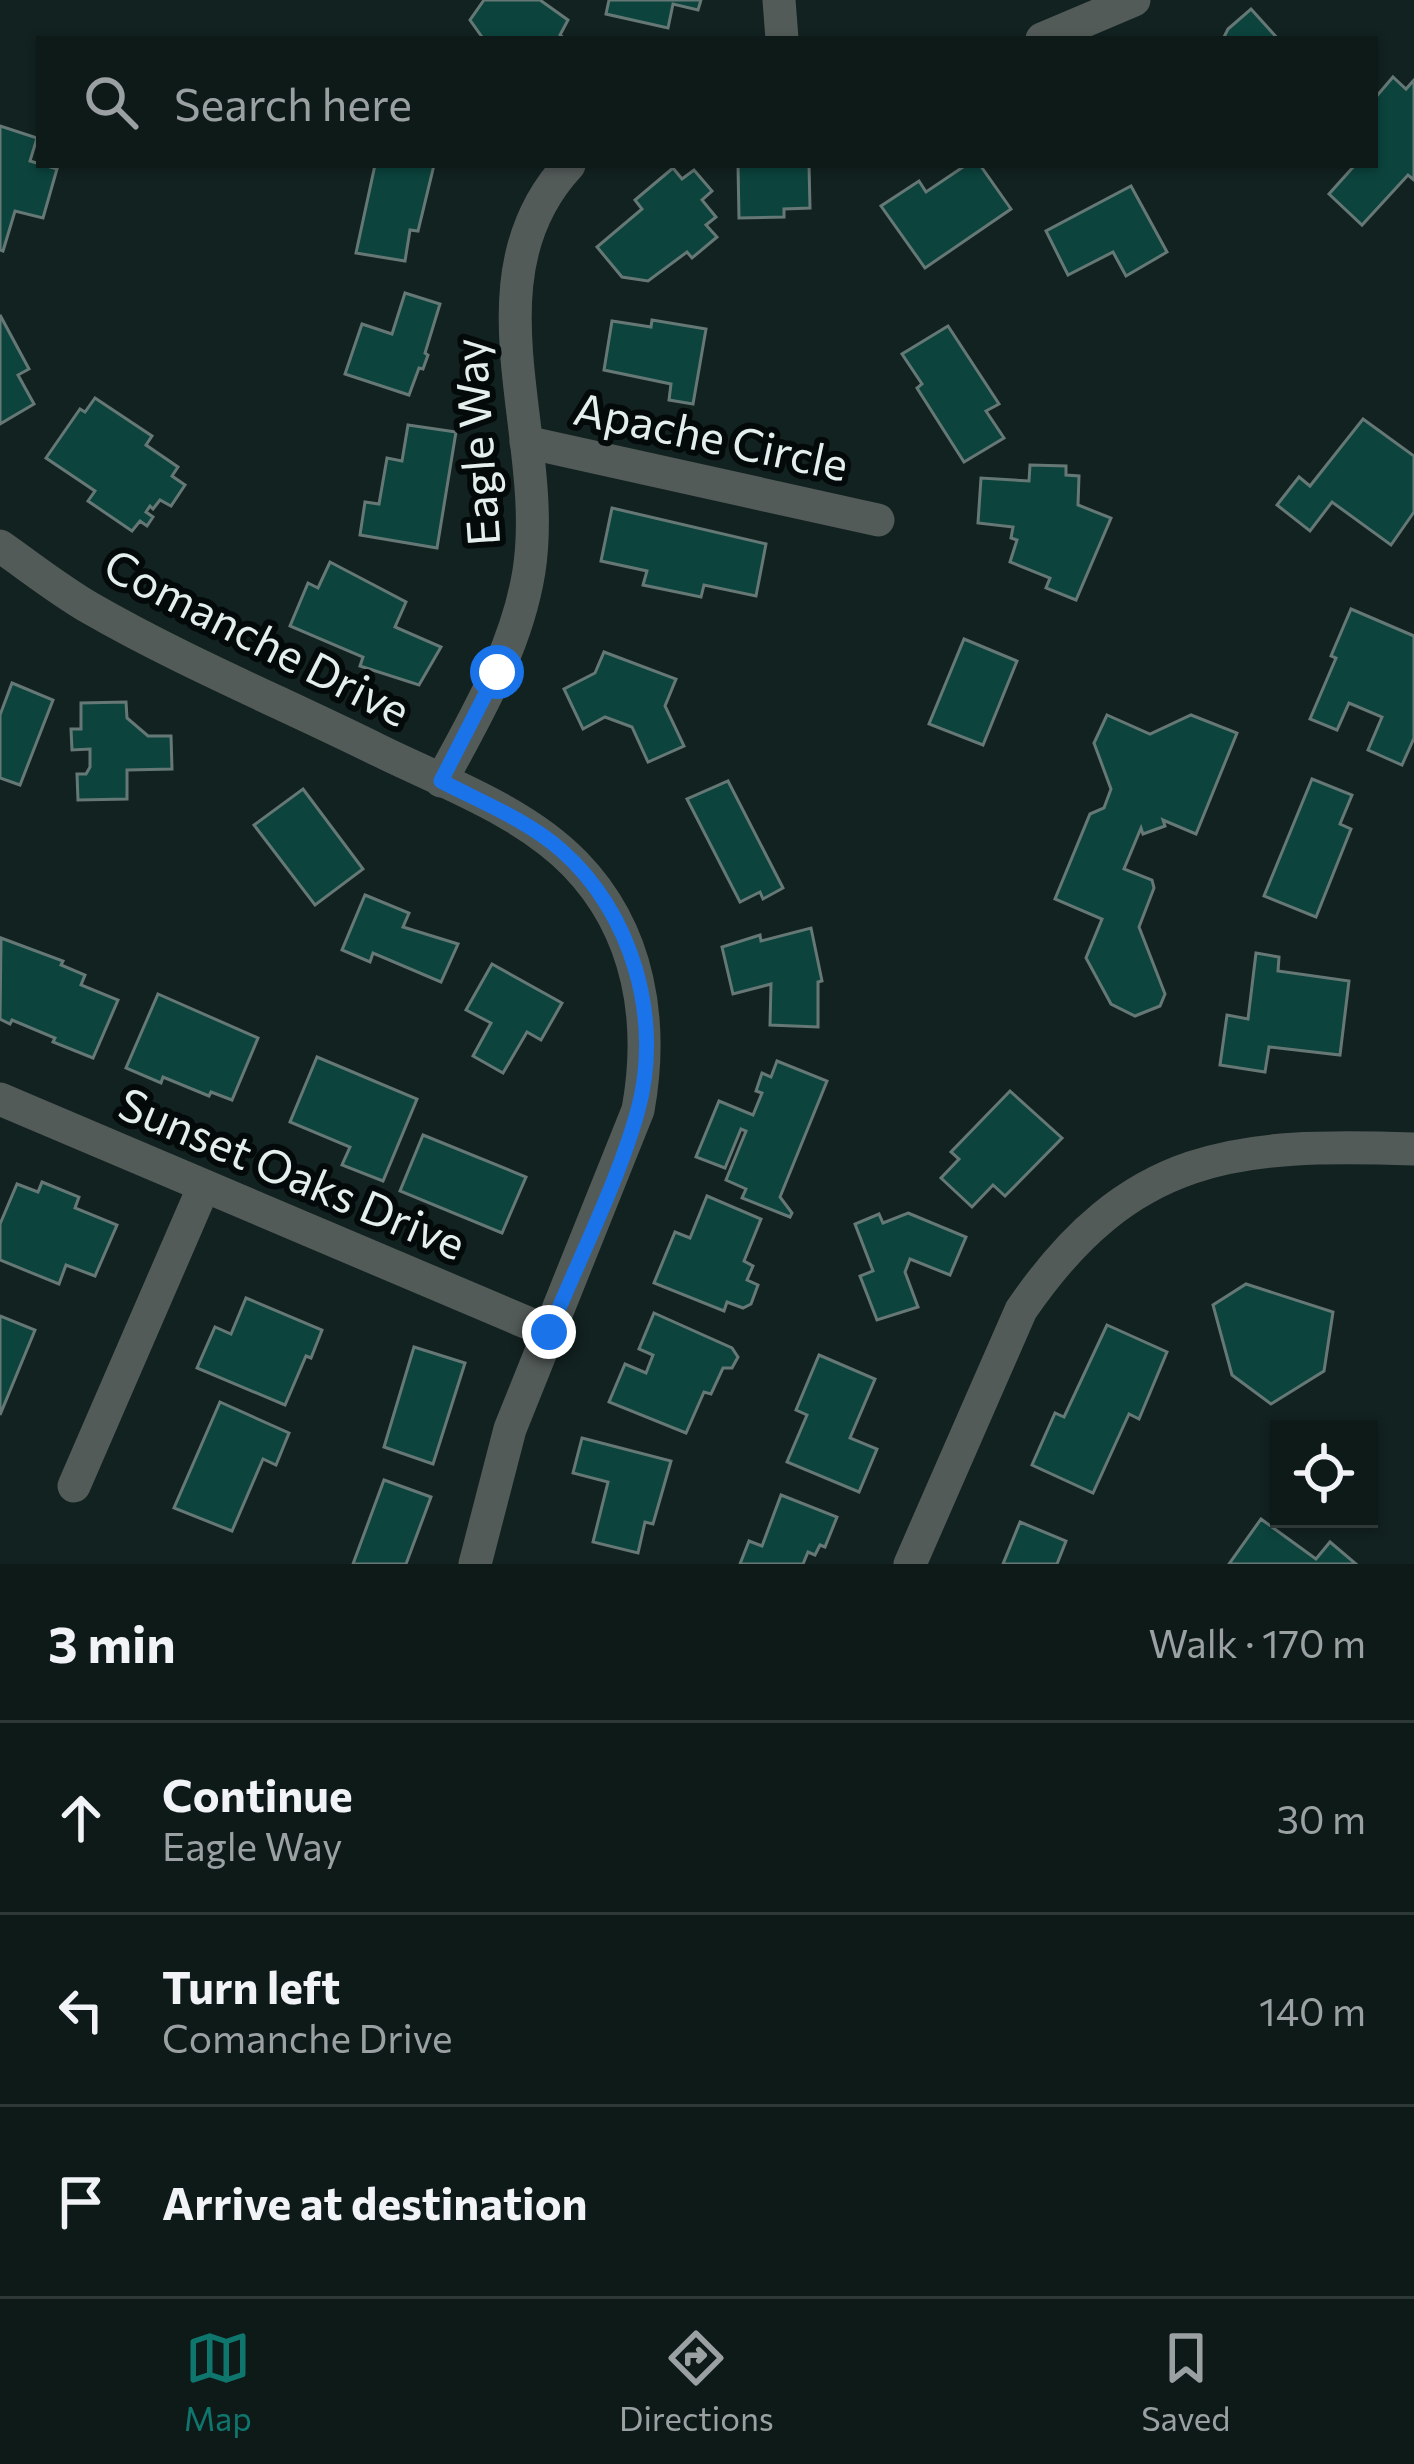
<!DOCTYPE html>
<html lang="en">
<head>
<meta charset="utf-8">
<style>
  body { margin:0; font-family:Commissioner,sans-serif; background:#172321; color:#f1f3f6 }
  .controls { position:absolute; right:36px; bottom:36px; display:grid; overflow:hidden; border-radius:0px; box-shadow:0 3px 9px #0004 }
  .controls button { width:108px; height:108px; display:grid; place-items:center; padding:0; border:0; border-bottom:3px solid #2e3837; background:#0e1a18; color:#f1f3f6; font:60px sans-serif }
  .stop { position:absolute; width:36px; height:36px; margin:-27px; border:9px solid #1a73e8; border-radius:50%; background:#fff }
  .stop.end { background:#1a73e8; border-color:#fff; box-shadow:0 3px 12px #0008 }
  .list { margin:0; padding:0; list-style:none }
  h2 { display:flex; justify-content:space-between; align-items:center; height:156px; margin:0; padding:0 48px; font-size:51px }
  h2 small { font-size:39px; font-weight:400; color:#9ba1a2 }
  .list li { display:grid; grid-template-columns:78px 1fr auto; gap:36px; align-items:center; box-sizing:border-box; height:192px; padding:0 48px; border-top:3px solid #2e3837 }
  .list b { display:block; font-size:45px; white-space:nowrap }
  .list p { margin:0; font-size:39px; white-space:nowrap; color:#9ba1a2 }
  .list em { font-size:39px; font-style:normal; color:#9ba1a2 }
  .icon { flex:none; width:66px; height:66px; fill:none; stroke:currentColor; stroke-width:2; stroke-linecap:round; stroke-linejoin:round }
  .map { position:relative; flex:none; width:1414px; height:1564px; overflow:hidden }
  .search { position:absolute; background:#0e1a18; box-shadow:0 3px 9px #0004; left:36px; right:36px; top:36px; height:132px; display:flex; align-items:center; gap:30px; box-sizing:border-box; padding:0 42px; border-radius:0px; color:#9ba1a2; font-size:45px }
  .sheet { height:732px; background:#0e1a18 }
  nav { display:flex; justify-content:space-around; align-items:center; box-sizing:border-box; height:168px; border-top:3px solid #2e3837; background:#0e1a18; font-size:33px; color:#9ba1a2 }
  nav a { display:grid; justify-items:center; gap:6px }
  nav .on { color:#0f766e }
  .map>svg:first-child { display:block }
  .building { fill:#0c433d; stroke:#667875; stroke-width:3 }
  .lines { fill:none; stroke-linecap:round; stroke-linejoin:round }
  .minor { stroke:#535b59; stroke-width:33 }
  .route { stroke:#1a73e8; stroke-width:15 }
  .labels { text-anchor:middle; stroke-width:12; stroke-linejoin:round; paint-order:stroke }
  .street-label { font-size:45px; fill:#e4efed; stroke:#040a09 }
</style>
</head>
<body>
<div class="map">
<svg width="1414" height="1564" viewBox="0 0 1414 1564">
  <rect width="100%" height="100%" fill="#122220"/>
  <g class="building">
    <path d="M484,0H540L568,20L560,35L565,39H480L482,37L470,20Z"/>
    <path d="M609,0H701L698,10L673,4L668,28L606,14Z"/>
    <path d="M1251,9L1278,39H1223L1228,29Z"/>
    <path d="M1393,77L1406,89L1414,80V180L1408,175L1362,225L1329,194L1355,165H1375V98Z"/>
    <path d="M0,126L37,138L30,161L57,169L43,218L15,211L3,251L0,250Z"/>
    <path d="M375,165H434L418,231L410,230L405,261L356,253Z"/>
    <path d="M738,165H809L810,208L784,209V217L739,218Z"/>
    <path d="M966,165H980L1011,209L925,268L881,206L919,181L926,192Z"/>
    <path d="M673,168L682,179L694,170L712,191L702,200L716,217L706,225L717,237L692,258L687,252L648,281L622,277L597,247L642,209L635,200Z"/>
    <path d="M1131,186L1167,252L1126,276L1113,252L1068,275L1046,231Z"/>
    <path d="M405,293L440,304L425,353L428,355L423,369L419,368L409,395L345,374L362,324L392,334Z"/>
    <path d="M0,315L29,369L18,375L34,404L0,424Z"/>
    <path d="M652,320L706,329L693,404L669,400L671,384L604,370L612,321L651,327Z"/>
    <path d="M948,326L999,404L986,411L1004,438L964,462L917,388L922,384L902,354Z"/>
    <path d="M95,398L152,436L146,445L178,467L172,476L185,485L171,506L160,500L153,509L150,506L146,512L153,517L147,526L140,521L132,531L88,501L95,491L46,458L80,409L85,412Z"/>
    <path d="M1363,419L1414,456V512L1391,545L1332,502L1310,531L1277,505L1299,477L1310,486Z"/>
    <path d="M408,425L456,432L437,548L360,535L365,502L379,504L387,458L402,461Z"/>
    <path d="M1030,465L1066,466V475L1079,476L1078,505L1111,518L1076,600L1046,588L1050,578L1010,562L1017,540L1011,538L1013,527L978,523L981,478L1029,481Z"/>
    <path d="M612,508L766,544L756,596L704,585L701,597L643,585L647,571L601,561Z"/>
    <path d="M330,562L406,602L395,627L441,647L419,685L360,666L363,657L290,626L308,583L318,588Z"/>
    <path d="M1351,609L1414,636V738L1402,765L1368,750L1382,717L1349,703L1337,730L1310,719L1336,658L1331,656Z"/>
    <path d="M964,639L1017,661L983,745L929,724Z"/>
    <path d="M604,652L676,679L665,706L684,746L648,762L632,727L605,717L583,729L564,689L595,673Z"/>
    <path d="M12,683L53,700L20,785L0,778V715Z"/>
    <path d="M126,702L127,718L148,736H171L172,769L127,770V799L78,800L77,774H86L90,767V749L72,750L71,729H81V703Z"/>
    <path d="M1107,715L1150,734L1191,715L1237,733L1196,834L1163,820L1165,826L1143,834L1141,828L1124,869L1152,880L1154,888L1139,927L1165,994L1160,1006L1135,1016L1111,1004L1086,958L1102,919L1055,899L1090,814L1104,808L1111,789L1094,743Z"/>
    <path d="M1312,779L1352,795L1340,824L1351,829L1316,917L1264,896Z"/>
    <path d="M728,781L783,888L763,899L760,892L740,902L687,799Z"/>
    <path d="M303,789L363,869L315,905L254,825Z"/>
    <path d="M365,895L409,913L403,927L458,944L441,982L373,953L370,962L342,950Z"/>
    <path d="M811,928L822,981L818,982V1027L770,1025L771,984L733,994L722,947L760,935L761,941Z"/>
    <path d="M1,938L63,961L61,965L85,975L81,985L118,1000L93,1058L53,1042L55,1038L12,1020L10,1024L0,1019Z"/>
    <path d="M1256,953L1279,957L1278,971L1349,981L1340,1055L1269,1047L1265,1072L1220,1065L1227,1015L1248,1019Z"/>
    <path d="M492,964L562,1003L541,1040L527,1032L503,1073L473,1056L491,1023L466,1010Z"/>
    <path d="M158,994L258,1038L232,1100L211,1092L209,1096L163,1077L161,1083L126,1068Z"/>
    <path d="M317,1057L417,1099L383,1181L342,1165L350,1147L290,1122Z"/>
    <path d="M777,1061L827,1081L780,1197L792,1213L790,1217L742,1198L746,1189L726,1180L746,1131L741,1129L725,1168L696,1157L719,1101L753,1115L762,1093L756,1091L762,1073L771,1077Z"/>
    <path d="M1010,1091L1062,1138L1005,1196L993,1185L972,1207L941,1178L959,1159L951,1152Z"/>
    <path d="M423,1135L526,1177L502,1233L400,1191Z"/>
    <path d="M42,1182L79,1197L75,1208L117,1225L95,1276L66,1265L59,1284L0,1260V1224L17,1184L38,1192Z"/>
    <path d="M707,1196L761,1219L744,1261L753,1266L747,1280L758,1285L751,1304L743,1308L727,1302L724,1311L654,1283L675,1232L690,1238Z"/>
    <path d="M908,1213L966,1237L950,1275L910,1259L905,1272L918,1307L877,1320L860,1276L873,1271L855,1224L879,1214L883,1223Z"/>
    <path d="M1246,1284L1333,1312L1324,1371L1271,1404L1232,1375L1213,1305Z"/>
    <path d="M246,1298L322,1330L311,1358L306,1356L285,1405L197,1368L215,1327L231,1334Z"/>
    <path d="M654,1313L732,1348L738,1357L732,1368H723L711,1394L704,1392L686,1433L609,1402L625,1364L646,1373L653,1355L639,1349Z"/>
    <path d="M0,1316L35,1330L0,1415Z"/>
    <path d="M1107,1325L1167,1352L1139,1419L1129,1414L1093,1493L1032,1465L1055,1413L1064,1417Z"/>
    <path d="M414,1347L465,1363L433,1464L384,1447Z"/>
    <path d="M819,1355L875,1379L850,1438L877,1449L859,1492L787,1462L807,1415L796,1410Z"/>
    <path d="M220,1402L289,1433L276,1465L263,1459L232,1531L174,1508Z"/>
    <path d="M582,1438L671,1461L653,1524L645,1522L638,1553L593,1542L608,1482L573,1473Z"/>
    <path d="M384,1480L431,1497L406,1564H353Z"/>
    <path d="M781,1495L837,1517L825,1547L820,1545L815,1555L808,1552L803,1564H740L749,1541L762,1546Z"/>
    <path d="M1261,1519L1316,1559L1330,1542L1356,1564H1229Z"/>
    <path d="M1020,1522L1066,1541L1057,1564H1003Z"/>
  </g>
  <g class="lines">
    <g class="minor">
      <path d="M779,0L782,39"/>
      <path d="M1042,39L1134,0"/>
      <path d="M526,442L878,520"/>
      <path d="M0,546C30,567 59,590 90,608C182,661 283,703 378,750C443,782 524,811 575,864C640,931 654,1022 638,1110L510,1429L475,1564"/>
      <path d="M441,781C477,714 517,647 529,571C550,436 463,279 569,165"/>
      <path d="M0,1099L549,1332"/>
      <path d="M74,1486L204,1186"/>
      <path d="M910,1564L1021,1310C1130,1151 1235,1143 1414,1149"/>
    </g>
  </g>
  <g class="lines">
    <path class="route" d="M497,672L441,781C481,802 527,820 561,850C632,912 663,1019 638,1110C619,1180 577,1263 549,1332"/>
  </g>
  <g class="labels">
    <g class="street-label">
      <text transform="translate(711 437) rotate(12)" y="16">Apache Circle</text>
      <text transform="translate(477 442) rotate(-94)" y="16">Eagle Way</text>
      <text transform="translate(257 638) rotate(27)" y="16">Comanche Drive</text>
      <text transform="translate(292 1174) rotate(23)" y="16">Sunset Oaks Drive</text>
    </g>
  </g>
</svg>
<div class="controls">
<button><svg class="icon" aria-label="locate" viewBox="0 0 24 24"><circle cx="12" cy="12" r="6"/><path d="M12 2v4M12 18v4M2 12h4M18 12h4"/></svg></button>
</div>
<div class="stop" style="left:497px;top:672px"></div>
<div class="stop end" style="left:549px;top:1332px"></div>
<div class="search"><svg class="icon" aria-label="search" viewBox="0 0 24 24"><circle cx="10" cy="10" r="6"/><path d="M15 15l6 6"/></svg>Search here</div>
</div>
<section class="sheet">
<h2>3 min<small>Walk · 170 m</small></h2>
<ul class="list">
<li><svg class="icon" aria-label="ahead" viewBox="0 0 24 24"><path d="M12 20V5M6 11l6-6 6 6"/></svg><div><b>Continue</b><p>Eagle Way</p></div><em>30 m</em></li>
<li><svg class="icon" aria-label="left" viewBox="0 0 24 24"><path d="M17 20v-9H6M10 6l-5 5 5 5"/></svg><div><b>Turn left</b><p>Comanche Drive</p></div><em>140 m</em></li>
<li><svg class="icon" aria-label="arrive" viewBox="0 0 24 24"><path d="M6 21V4h12l-3 4 3 4H6"/></svg><div><b>Arrive at destination</b></div></li>
</ul>
</section>
<nav>
<a class="on"><svg class="icon" aria-label="map" viewBox="0 0 24 24"><path d="M3 6l6-2 6 2 6-2v14l-6 2-6-2-6 2zM9 4v14M15 6v14"/></svg>Map</a>
<a><svg class="icon" aria-label="directions" viewBox="0 0 24 24"><path d="M12 3l9 9-9 9-9-9zM9 14v-3h6M13 9l2 2-2 2"/></svg>Directions</a>
<a><svg class="icon" aria-label="saved" viewBox="0 0 24 24"><path d="M7 4h10v16l-5-4-5 4z"/></svg>Saved</a>
</nav>
</body>
</html>
